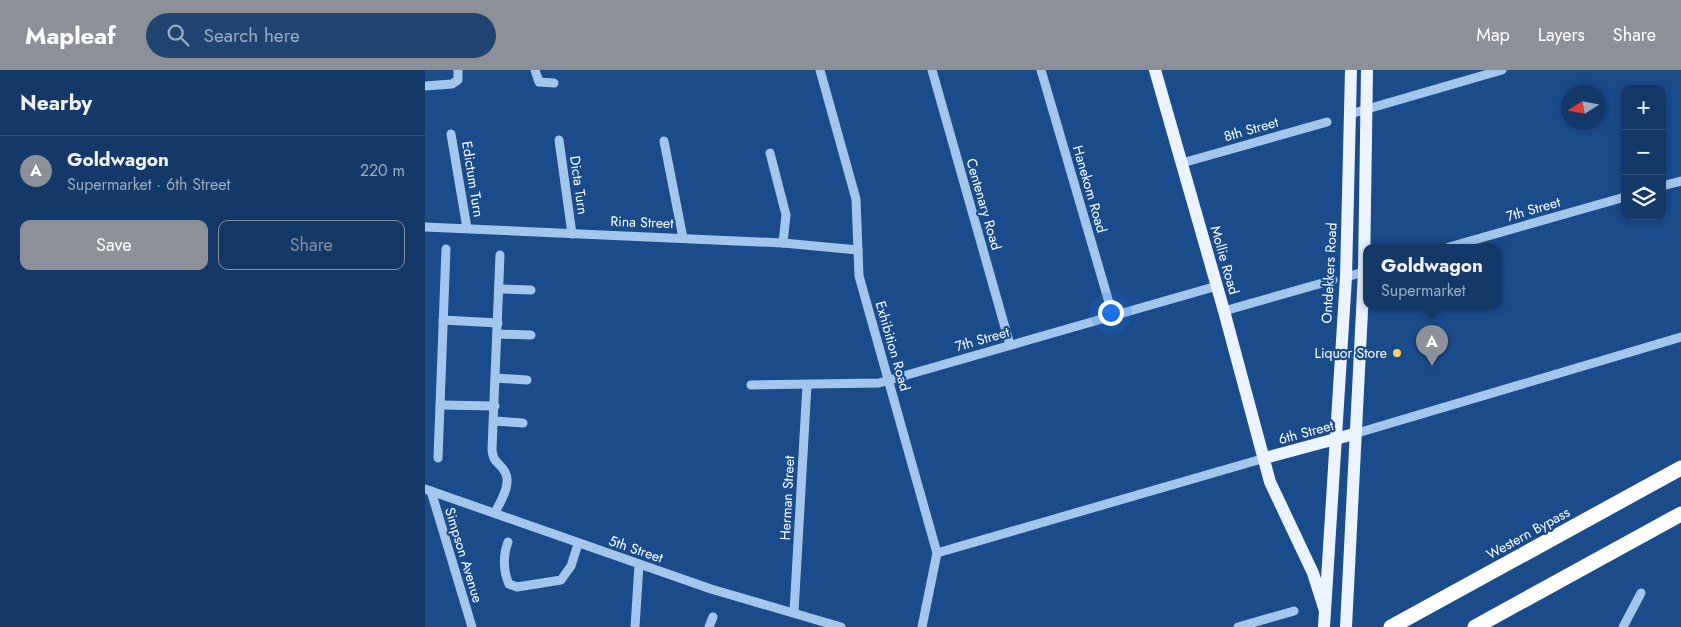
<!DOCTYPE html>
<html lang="en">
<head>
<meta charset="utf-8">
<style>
  body { margin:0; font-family:Jost,sans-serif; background:#214371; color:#f1f3f6 }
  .controls { position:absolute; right:15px; top:15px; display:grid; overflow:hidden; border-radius:10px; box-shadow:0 2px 8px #0003 }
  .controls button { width:45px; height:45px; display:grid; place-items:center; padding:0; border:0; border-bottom:1px solid #33527c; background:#143868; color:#f1f3f6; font:25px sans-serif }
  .compass { position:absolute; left:1136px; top:15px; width:45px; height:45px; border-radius:50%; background:#143868; box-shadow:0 2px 8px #0003; rotate:259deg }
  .you { position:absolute; left:685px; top:242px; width:18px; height:18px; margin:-12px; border:4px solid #fff; border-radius:50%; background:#1a73e8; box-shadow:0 0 0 8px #1a73e833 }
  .badge { display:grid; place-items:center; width:32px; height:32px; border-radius:50%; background:#8c9099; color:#fff; font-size:16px; font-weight:700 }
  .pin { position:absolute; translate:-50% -41px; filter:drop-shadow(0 1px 2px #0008) }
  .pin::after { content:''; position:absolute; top:26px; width:18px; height:15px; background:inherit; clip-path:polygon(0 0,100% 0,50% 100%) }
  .popup { position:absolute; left:938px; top:174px; width:138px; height:65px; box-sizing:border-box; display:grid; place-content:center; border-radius:10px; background:#143868; filter:drop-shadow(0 1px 4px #0005); font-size:16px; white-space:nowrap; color:#9dacc0 }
  .popup b { font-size:19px; color:#f1f3f6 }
  .popup::after { content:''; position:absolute; left:50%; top:100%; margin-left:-10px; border:10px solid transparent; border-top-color:#143868 }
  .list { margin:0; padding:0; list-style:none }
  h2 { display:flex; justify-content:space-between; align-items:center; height:65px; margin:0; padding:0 20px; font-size:21px }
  h2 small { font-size:16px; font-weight:400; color:#9dacc0 }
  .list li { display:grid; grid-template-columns:32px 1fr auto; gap:15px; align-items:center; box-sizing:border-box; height:70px; padding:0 20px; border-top:1px solid #33527c }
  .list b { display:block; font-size:19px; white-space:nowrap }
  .list p { margin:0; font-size:16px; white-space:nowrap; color:#9dacc0 }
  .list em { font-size:16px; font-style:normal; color:#9dacc0 }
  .actions { display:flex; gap:10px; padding:15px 20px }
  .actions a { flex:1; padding:11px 0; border:1px solid #8c9099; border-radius:10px; text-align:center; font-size:18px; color:#8c9099 }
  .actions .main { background:#8c9099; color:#fff }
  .icon { flex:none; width:28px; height:28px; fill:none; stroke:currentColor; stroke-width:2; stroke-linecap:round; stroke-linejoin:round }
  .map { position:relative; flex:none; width:1256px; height:557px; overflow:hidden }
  header { display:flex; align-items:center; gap:30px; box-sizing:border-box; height:70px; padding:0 25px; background:#8c9099; color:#fff }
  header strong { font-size:24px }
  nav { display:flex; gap:28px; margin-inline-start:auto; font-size:18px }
  .search { width:350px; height:45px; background:#214371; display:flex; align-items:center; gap:12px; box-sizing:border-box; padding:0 18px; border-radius:28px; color:#9dacc0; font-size:19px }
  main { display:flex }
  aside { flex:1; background:#143868 }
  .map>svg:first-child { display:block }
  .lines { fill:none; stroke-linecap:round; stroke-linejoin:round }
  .minor { stroke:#a4c6ed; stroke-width:9 }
  .major { stroke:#ebf3ff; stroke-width:12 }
  .highway { stroke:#fff; stroke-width:15 }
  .poi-dot { fill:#ffd161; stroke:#1a4b8b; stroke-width:2 }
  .labels { text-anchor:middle; stroke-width:4.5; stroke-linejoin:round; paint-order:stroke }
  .street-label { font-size:14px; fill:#fff; stroke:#1a4b8b }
  .poi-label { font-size:14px; fill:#fff; stroke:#1a4b8b; text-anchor:end }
</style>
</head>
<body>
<header>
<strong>Mapleaf</strong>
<div class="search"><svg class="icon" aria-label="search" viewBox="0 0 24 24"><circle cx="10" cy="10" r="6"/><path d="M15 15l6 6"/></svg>Search here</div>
<nav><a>Map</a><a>Layers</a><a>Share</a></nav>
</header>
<main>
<aside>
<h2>Nearby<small></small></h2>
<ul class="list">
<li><span class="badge">A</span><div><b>Goldwagon</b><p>Supermarket · 6th Street</p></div><em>220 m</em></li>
</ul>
<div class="actions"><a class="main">Save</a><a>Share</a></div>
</aside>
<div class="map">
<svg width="1256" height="557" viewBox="0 0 1256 557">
  <rect width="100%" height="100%" fill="#1a4b8b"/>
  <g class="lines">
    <g class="minor">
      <path d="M110,0L114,12L129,13"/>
      <path d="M395,0L431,129L434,206L512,483L497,557"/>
      <path d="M507,0L585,275"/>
      <path d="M616,0L688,246"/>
      <path d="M0,16L27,14L33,10V0"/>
      <path d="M925,44L1077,0"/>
      <path d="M26,64L42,158"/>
      <path d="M134,70L147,164"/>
      <path d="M239,71L258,168"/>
      <path d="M345,83L361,145L358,173"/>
      <path d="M757,93L902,52"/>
      <path d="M1237,116L1256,111"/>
      <path d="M0,157L358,173L433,180"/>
      <path d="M1024,177L1200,127"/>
      <path d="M921,207L942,201"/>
      <path d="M74,219L106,220"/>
      <path d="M799,241L908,210"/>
      <path d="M18,250L73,253"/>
      <path d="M72,264L106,265"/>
      <path d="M71,308L102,310"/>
      <path d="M326,315L454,313L792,216"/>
      <path d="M15,335L70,336"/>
      <path d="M69,351L98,353"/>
      <path d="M929,364L1256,267"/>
      <path d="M13,388L21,179"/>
      <path d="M0,419L286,519L416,557"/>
      <path d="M6,421L47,557"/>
      <path d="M70,443C75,432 87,414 80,402C74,391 68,394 67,379L75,185"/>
      <path d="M83,472C78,485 78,501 84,514L92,517L136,510L146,496L153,474"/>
      <path d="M512,483L840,388"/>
      <path d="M369,542L382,315"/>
      <path d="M210,557L214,495"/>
      <path d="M284,557L288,547"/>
      <path d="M813,557L869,541"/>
      <path d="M1198,557L1216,523"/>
    </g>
    <g class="major">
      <path d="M730,0L799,241L845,412L888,503L900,541"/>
      <path d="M840,388L929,364"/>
      <path d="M899,557L921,207L926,0"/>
      <path d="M921,557L939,202L942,0"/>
    </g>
    <g class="highway">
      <path d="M966,557L1256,398"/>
      <path d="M1050,557L1256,444"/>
    </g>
  </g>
  <circle class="poi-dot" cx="972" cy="283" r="5"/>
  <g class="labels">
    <g class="street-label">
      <text transform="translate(826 59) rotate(-16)" y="5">8th Street</text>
      <text transform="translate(48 109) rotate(81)" y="5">Edictum Turn</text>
      <text transform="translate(154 115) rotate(82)" y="5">Dicta Turn</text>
      <text transform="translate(665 119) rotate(74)" y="5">Hanekom Road</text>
      <text transform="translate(559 134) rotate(74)" y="5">Centenary Road</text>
      <text transform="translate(1108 139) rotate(-16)" y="5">7th Street</text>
      <text transform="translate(217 152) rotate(2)" y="5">Rina Street</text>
      <text transform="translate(800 190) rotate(74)" y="5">Mollie Road</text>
      <text transform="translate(904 203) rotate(-87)" y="5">Ontdekkers Road</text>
      <text transform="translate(557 269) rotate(-16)" y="5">7th Street</text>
      <text transform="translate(468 276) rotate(74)" y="5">Exhibition Road</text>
      <text transform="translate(881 362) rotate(-15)" y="5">6th Street</text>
      <text transform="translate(362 428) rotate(-87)" y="5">Herman Street</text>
      <text transform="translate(1103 463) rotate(-29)" y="5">Western Bypass</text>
      <text transform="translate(211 479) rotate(19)" y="5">5th Street</text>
      <text transform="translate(39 485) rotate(73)" y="5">Simpson Avenue</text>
    </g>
    <g class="poi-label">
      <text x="962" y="288">Liquor Store</text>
    </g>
  </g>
</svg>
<div class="controls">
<button>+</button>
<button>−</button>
<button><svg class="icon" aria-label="layers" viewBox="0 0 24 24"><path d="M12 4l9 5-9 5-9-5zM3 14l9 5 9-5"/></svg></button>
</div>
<svg class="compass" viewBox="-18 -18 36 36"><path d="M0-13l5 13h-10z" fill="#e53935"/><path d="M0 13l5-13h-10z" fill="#9dacc0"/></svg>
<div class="you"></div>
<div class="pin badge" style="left:1007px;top:296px">A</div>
<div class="popup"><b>Goldwagon</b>Supermarket</div>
</div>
</main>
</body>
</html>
